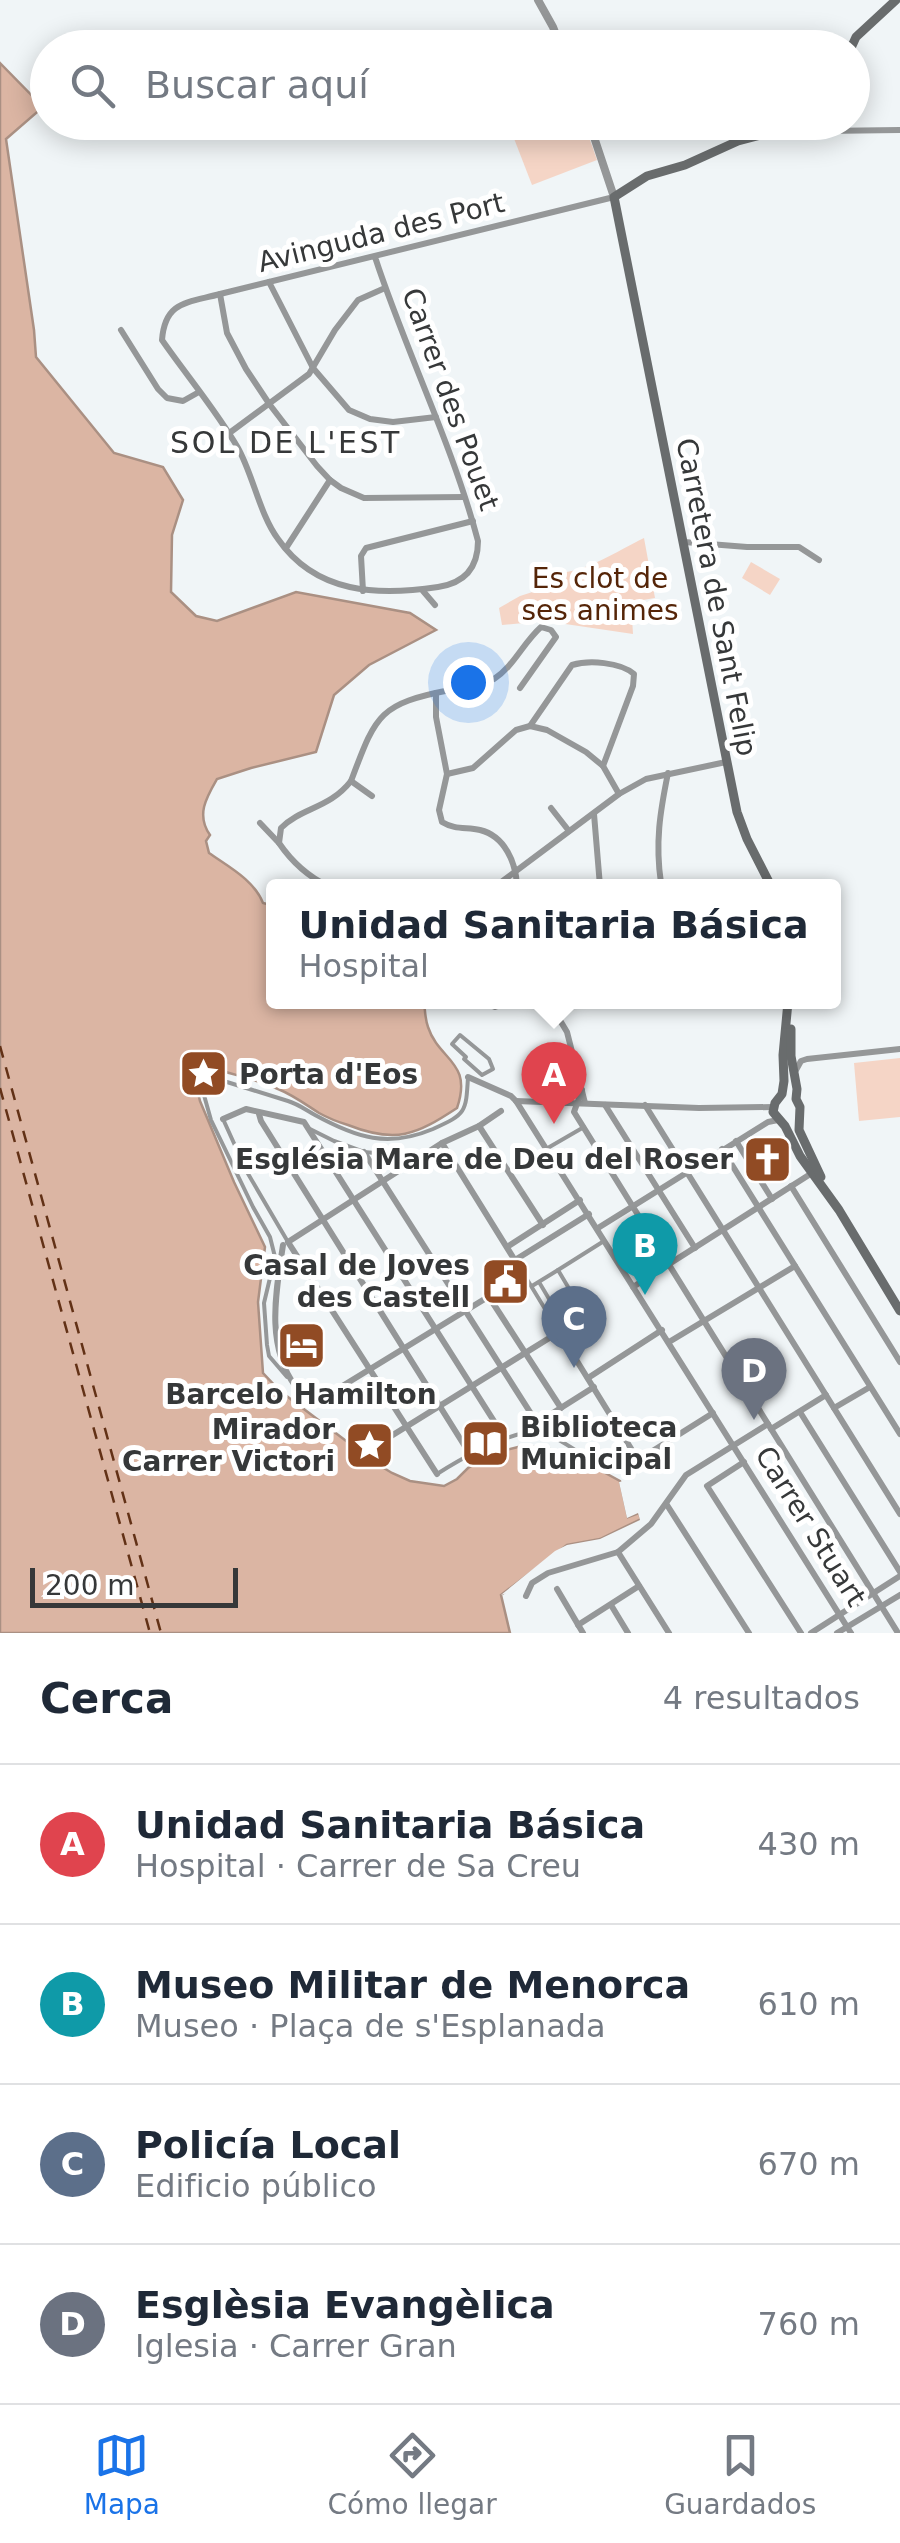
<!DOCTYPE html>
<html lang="es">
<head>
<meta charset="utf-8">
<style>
  body { margin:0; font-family:"DejaVu Sans",sans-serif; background:#f2f2f3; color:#1f2937 }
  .scale { position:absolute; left:30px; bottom:25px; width:208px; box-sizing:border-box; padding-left:10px; border:5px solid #363839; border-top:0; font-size:28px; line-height:35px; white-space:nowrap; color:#363839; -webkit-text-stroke:8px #fff; paint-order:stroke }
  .you { position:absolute; left:468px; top:682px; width:35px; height:35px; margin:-25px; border:8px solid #fff; border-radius:50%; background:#1a73e8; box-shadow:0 0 0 15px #1a73e833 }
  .badge { display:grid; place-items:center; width:65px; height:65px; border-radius:50%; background:#1a73e8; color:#fff; font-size:32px; font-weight:700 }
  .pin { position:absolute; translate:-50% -82px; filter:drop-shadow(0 2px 5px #0008) }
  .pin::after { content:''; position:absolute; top:52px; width:35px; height:30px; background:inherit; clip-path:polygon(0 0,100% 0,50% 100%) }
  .popup { position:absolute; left:266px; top:879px; width:575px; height:130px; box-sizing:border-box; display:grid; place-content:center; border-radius:10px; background:#fff; filter:drop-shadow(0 2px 8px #0005); font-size:32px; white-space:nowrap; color:#747a83 }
  .popup b { font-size:38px; color:#1f2937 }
  .popup::after { content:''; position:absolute; left:50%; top:100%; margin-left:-20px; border:20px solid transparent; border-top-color:#fff }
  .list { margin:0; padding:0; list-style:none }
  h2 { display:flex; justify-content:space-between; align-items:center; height:130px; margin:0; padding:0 40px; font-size:42px }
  h2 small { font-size:32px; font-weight:400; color:#747a83 }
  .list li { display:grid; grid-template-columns:65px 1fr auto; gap:30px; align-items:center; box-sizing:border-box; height:160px; padding:0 40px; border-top:2px solid #e0e1e3 }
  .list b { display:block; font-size:38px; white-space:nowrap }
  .list p { margin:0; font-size:32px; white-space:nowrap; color:#747a83 }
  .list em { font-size:32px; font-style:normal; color:#747a83 }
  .icon { flex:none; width:55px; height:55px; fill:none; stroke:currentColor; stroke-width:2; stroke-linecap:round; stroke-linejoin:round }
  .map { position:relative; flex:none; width:900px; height:1633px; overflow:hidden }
  .search { position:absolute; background:#fff; box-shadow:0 5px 25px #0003; left:30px; right:30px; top:30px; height:110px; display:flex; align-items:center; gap:25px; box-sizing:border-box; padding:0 35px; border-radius:55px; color:#747a83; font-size:38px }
  .sheet { height:770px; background:#fff }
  nav { display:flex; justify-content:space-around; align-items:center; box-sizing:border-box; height:140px; border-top:2px solid #e0e1e3; background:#fff; font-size:28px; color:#747a83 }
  nav a { display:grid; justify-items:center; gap:5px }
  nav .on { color:#1a73e8 }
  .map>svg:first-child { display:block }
  .green { fill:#f5d5c6 }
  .water { fill:#dbb5a3; stroke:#aa9083; stroke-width:2.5 }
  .pier { fill:#f0f5f7 }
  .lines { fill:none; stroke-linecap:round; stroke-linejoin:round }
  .ferry { stroke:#623116; stroke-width:2.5; stroke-dasharray:12 10; stroke-linecap:butt }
  .pedestrian { stroke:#959798; stroke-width:4 }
  .minor { stroke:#959798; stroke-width:6 }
  .tertiary { stroke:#959798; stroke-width:8 }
  .secondary { stroke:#696c6d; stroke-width:9 }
  .labels { text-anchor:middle; stroke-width:10; stroke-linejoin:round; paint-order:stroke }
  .street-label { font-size:28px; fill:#363839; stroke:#fff }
  .park-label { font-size:28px; fill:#552508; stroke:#fff }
  .poi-label { font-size:28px; font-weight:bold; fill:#363839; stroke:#fff; text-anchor:end }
  .neighbourhood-label { font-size:30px; letter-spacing:2.5px; fill:#363839; stroke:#fff }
</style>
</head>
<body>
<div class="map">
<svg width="900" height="1633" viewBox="0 0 900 1633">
  <rect width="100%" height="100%" fill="#f0f5f7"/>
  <g class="green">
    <path d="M508,123H584L597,160L532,185Z"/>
    <path d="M644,538L655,598L631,602L633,634L545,621L502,625L499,608L520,596L545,588L557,573C587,572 617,551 644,538Z"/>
    <path d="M751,562L780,579L770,595L742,578Z"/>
    <path d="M900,1058V1117L859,1121L854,1063Z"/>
  </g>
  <path class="water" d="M0,63L43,107L6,139L34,330L36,357L114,453L163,467L183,500L172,535L171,592L196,616L217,621L296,592L410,613L436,630L369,665L334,695L316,752L251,768L217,779C206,798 196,815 210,835L206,841L209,853C229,867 254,880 263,903L274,906V1002H424C425,1009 425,1019 428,1027C439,1061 473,1061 457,1108C416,1135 396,1144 348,1125C338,1122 328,1118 319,1113C305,1104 293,1095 278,1089C257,1079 232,1075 210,1067L194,1076L200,1101L234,1182L265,1247L258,1302L263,1373L280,1391L374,1462L392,1473L410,1481L444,1486L457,1479L468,1468L494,1453L522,1446L546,1448L572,1455L620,1481L628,1517L639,1513L641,1519L600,1539L567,1545L501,1595L510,1633H0Z"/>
  <path class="pier" d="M625,1481L631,1511L642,1510L646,1519L644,1523L602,1543L557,1555L514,1591L501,1595L555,1551L567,1545L600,1539L640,1520L638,1513L627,1518L619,1482Z"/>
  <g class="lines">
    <g class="ferry">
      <path d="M0,1046L161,1633"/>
      <path d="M0,1088L150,1633"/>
    </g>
    <g class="pedestrian">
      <path d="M460,1035L489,1059L493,1069L482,1075L464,1059L466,1057L452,1044Z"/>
      <path d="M223,1119L247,1172L288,1242"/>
      <path d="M310,1129L334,1141L364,1152L419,1157"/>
      <path d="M546,1149L584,1127"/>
      <path d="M558,1270L604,1241"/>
      <path d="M525,1276L559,1332"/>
      <path d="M532,1286L558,1270L574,1297L555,1309L539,1282"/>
      <path d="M287,1377L269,1356L267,1345L264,1303L275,1257L270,1237L253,1207L211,1120L200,1081L205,1077L214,1078C239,1086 263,1093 288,1101C298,1104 306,1110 315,1115C357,1138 388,1148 433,1129C466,1114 466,1113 468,1077"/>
      <path d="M537,1423L536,1431C575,1441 591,1473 636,1472L639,1457"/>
      <path d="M437,1474C464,1457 505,1434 536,1431"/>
    </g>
    <g class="minor">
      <path d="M809,122L812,128L823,131L900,130"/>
      <path d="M375,257C406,352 452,443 478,541C478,567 465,583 438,587C378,596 316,594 278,539C260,515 253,475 238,448C216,410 187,376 162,340C165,301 187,303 220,294L614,197"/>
      <path d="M269,282L313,368L349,410L370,419L393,422L436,417"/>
      <path d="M220,294L227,333L246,369L270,405L317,466L330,480L341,488L364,498L464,497"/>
      <path d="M121,330L158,389L167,398L183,401L199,392"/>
      <path d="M228,434L309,374L335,330L358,300L385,288"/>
      <path d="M684,542L747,547H799L819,560"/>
      <path d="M286,548L330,480"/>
      <path d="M363,591L361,556L366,548L473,521"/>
      <path d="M423,591L435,605"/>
      <path d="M436,693V717L447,774L439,810L442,822C455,830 466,827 480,830C505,836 516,863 517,886"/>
      <path d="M530,726L572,665C589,660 620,662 634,674L633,686L603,766"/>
      <path d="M668,773C660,812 655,843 661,883H684"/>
      <path d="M447,774L473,768L516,730L530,726L547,730L586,752L603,766L619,794"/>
      <path d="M351,781L372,796"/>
      <path d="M551,808L569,831"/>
      <path d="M594,814L600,886"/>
      <path d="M260,823L279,843"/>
      <path d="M328,886C307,876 292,862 279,843L281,828C302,807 329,809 351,781C376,715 378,704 450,690C465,687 481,687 494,679C514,666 523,643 541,627L551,630L556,637L520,688"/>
      <path d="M496,886L619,794L646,779L726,762"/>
      <path d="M483,1002L495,1007L508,1002"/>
      <path d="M549,1002L567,1032L585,1103"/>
      <path d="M796,1070L801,1061L807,1059L900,1049"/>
      <path d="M468,1077L511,1096L516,1101L851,1633"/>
      <path d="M582,1090L574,1112L898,1633"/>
      <path d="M516,1101L699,1108L773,1107"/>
      <path d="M605,1105L695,1248"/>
      <path d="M645,1105L900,1514"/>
      <path d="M259,1114L261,1121L471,1456"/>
      <path d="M223,1119L246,1109L304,1122L506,1440"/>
      <path d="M479,1126L543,1225"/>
      <path d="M736,1141L772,1199"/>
      <path d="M722,1149L900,1434"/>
      <path d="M364,1152L537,1423L594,1387"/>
      <path d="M791,1186L900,1362"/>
      <path d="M598,1228L768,1122L778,1120"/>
      <path d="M283,1245C276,1292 265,1346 296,1387C300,1393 308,1399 313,1404L524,1275L442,1143"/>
      <path d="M507,1247L580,1200"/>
      <path d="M515,1260L589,1214"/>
      <path d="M633,1287L812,1173"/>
      <path d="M489,1297L561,1408"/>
      <path d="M669,1342L795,1266"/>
      <path d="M588,1378L662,1330"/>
      <path d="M834,1408L870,1387"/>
      <path d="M800,1412L900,1572"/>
      <path d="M771,1429L826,1395"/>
      <path d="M375,1446L559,1332L635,1455L643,1457L713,1413"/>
      <path d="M744,1462L707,1486L801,1633"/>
      <path d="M437,1474L288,1242L442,1143L479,1126L501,1111"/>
      <path d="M667,1505L749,1633"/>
      <path d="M618,1552L669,1633"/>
      <path d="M557,1589L583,1633"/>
      <path d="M526,1596L532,1583L548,1573L618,1552L651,1524L686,1475L768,1424"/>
      <path d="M611,1605L628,1633"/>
      <path d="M578,1625L639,1586"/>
      <path d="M811,1633L900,1576"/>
      <path d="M837,1633L900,1595"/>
    </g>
    <g class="tertiary">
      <path d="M538,0L553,27L561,48"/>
      <path d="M589,122L614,197"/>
    </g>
    <g class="secondary">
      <path d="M851,48L856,37L896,0"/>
      <path d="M771,886L747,839L737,812L614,197L647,176L685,165L738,141L794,126L801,122"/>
      <path d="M788,1002L783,1055L784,1081L782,1094L775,1103L773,1112L785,1126L800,1156L839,1210L900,1311"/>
      <path d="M791,1029V1056L797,1089L796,1099L800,1107L799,1130L821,1177"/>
    </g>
  </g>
  <defs>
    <symbol id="sight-square" viewBox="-11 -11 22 22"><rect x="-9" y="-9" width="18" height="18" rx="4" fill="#914b24" stroke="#fff"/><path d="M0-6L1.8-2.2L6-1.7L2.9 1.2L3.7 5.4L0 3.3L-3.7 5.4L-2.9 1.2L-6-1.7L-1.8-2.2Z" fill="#fff"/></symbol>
    <symbol id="church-square" viewBox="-11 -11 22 22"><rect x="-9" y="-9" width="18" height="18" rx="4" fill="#914b24" stroke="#fff"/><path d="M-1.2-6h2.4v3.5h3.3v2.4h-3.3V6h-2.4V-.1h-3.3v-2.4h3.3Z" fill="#fff"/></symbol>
    <symbol id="civic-square" viewBox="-11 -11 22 22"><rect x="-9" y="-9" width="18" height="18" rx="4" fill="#914b24" stroke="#fff"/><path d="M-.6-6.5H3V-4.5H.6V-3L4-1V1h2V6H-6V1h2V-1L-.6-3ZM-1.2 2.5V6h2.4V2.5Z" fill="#fff"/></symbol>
    <symbol id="hotel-square" viewBox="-11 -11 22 22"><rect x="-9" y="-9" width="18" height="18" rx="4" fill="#914b24" stroke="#fff"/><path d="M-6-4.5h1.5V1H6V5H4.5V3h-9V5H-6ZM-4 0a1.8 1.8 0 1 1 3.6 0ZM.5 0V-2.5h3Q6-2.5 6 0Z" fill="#fff"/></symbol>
    <symbol id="library-square" viewBox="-11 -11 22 22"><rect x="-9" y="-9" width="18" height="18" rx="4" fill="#914b24" stroke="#fff"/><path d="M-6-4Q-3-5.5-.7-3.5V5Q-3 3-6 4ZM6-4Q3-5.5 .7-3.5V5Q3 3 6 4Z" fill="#fff"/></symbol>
  </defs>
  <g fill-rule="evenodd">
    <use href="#sight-square" x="176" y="1046" width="55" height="55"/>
    <use href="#church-square" x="740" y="1132" width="55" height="55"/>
    <use href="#civic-square" x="478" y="1254" width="55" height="55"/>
    <use href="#hotel-square" x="274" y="1318" width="55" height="55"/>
    <use href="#library-square" x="458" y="1416" width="55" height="55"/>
    <use href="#sight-square" x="342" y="1418" width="55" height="55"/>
  </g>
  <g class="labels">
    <g class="street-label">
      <text transform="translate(381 232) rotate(-14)" y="10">Avinguda des Port</text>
      <text transform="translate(451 399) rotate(70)" y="10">Carrer des Pouet</text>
      <text transform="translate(717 597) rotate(79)" y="10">Carretera de Sant Felip</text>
      <text transform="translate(811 1526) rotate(58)" y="10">Carrer Stuart</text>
    </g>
    <g class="park-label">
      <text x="600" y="588">Es clot de<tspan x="600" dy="32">ses animes</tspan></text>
    </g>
    <g class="poi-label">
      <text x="239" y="1084" text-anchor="start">Porta d'Eos</text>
      <text x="733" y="1169">Església Mare de Deu del Roser</text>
      <text x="470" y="1275">Casal de Joves<tspan x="470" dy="32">des Castell</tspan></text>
      <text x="301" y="1404" text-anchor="middle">Barcelo Hamilton</text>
      <text x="520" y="1437" text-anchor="start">Biblioteca<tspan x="520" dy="32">Municipal</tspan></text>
      <text x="335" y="1439">Mirador<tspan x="335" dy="32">Carrer Victori</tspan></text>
    </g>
    <g class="neighbourhood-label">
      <text x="286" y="453">SOL DE L'EST</text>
    </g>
  </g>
</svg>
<div class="scale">200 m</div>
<div class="you"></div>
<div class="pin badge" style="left:554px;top:1124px;background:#e0444e">A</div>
<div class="popup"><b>Unidad Sanitaria Básica</b>Hospital</div>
<div class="pin badge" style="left:645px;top:1295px;background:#0f9aa8">B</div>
<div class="pin badge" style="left:574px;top:1368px;background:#5c6f8a">C</div>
<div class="pin badge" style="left:754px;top:1420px;background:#6b7280">D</div>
<div class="search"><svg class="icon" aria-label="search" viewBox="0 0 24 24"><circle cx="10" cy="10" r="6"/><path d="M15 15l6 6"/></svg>Buscar aquí</div>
</div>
<section class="sheet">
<h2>Cerca<small>4 resultados</small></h2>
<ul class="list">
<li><span class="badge" style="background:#e0444e">A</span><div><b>Unidad Sanitaria Básica</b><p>Hospital · Carrer de Sa Creu</p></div><em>430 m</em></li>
<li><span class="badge" style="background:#0f9aa8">B</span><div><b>Museo Militar de Menorca</b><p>Museo · Plaça de s'Esplanada</p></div><em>610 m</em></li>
<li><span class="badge" style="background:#5c6f8a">C</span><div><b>Policía Local</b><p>Edificio público</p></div><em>670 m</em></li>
<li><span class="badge" style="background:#6b7280">D</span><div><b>Esglèsia Evangèlica</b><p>Iglesia · Carrer Gran</p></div><em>760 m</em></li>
</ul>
</section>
<nav>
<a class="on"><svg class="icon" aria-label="map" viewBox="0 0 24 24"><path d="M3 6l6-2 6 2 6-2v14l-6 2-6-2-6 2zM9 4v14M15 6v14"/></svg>Mapa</a>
<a><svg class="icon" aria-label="directions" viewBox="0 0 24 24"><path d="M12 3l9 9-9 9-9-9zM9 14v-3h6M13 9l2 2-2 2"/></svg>Cómo llegar</a>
<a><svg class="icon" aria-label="saved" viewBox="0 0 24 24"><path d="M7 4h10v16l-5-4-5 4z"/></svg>Guardados</a>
</nav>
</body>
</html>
